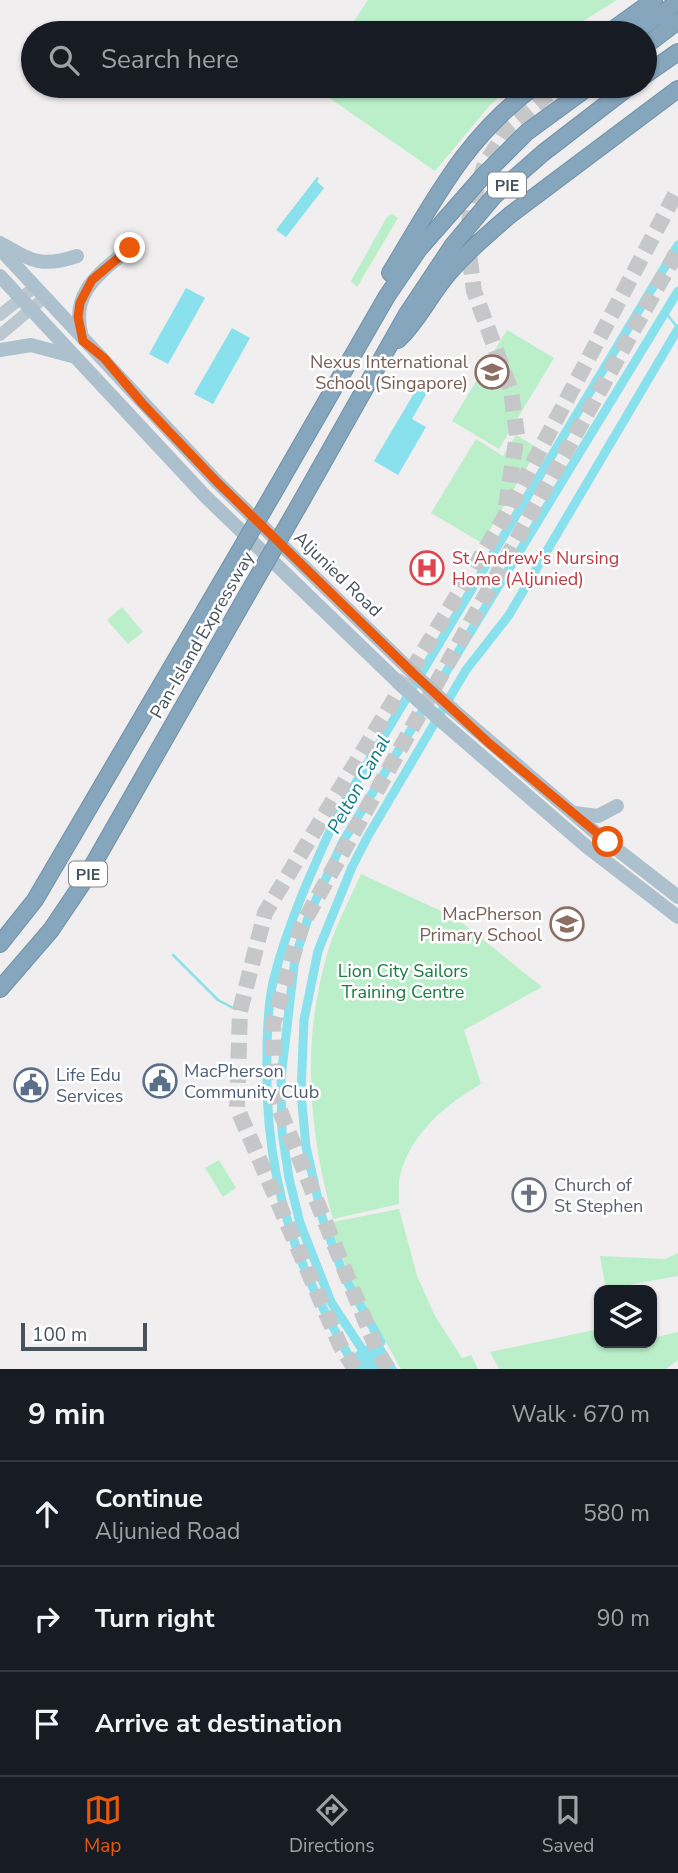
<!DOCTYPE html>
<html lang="en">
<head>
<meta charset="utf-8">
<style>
  body { margin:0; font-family:"Nunito Sans",sans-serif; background:#242831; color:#f1f3f6 }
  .controls { position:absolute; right:21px; bottom:21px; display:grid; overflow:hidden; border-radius:14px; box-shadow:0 2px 5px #0004 }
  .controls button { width:63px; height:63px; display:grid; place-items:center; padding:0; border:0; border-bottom:2px solid #363941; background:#171b24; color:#f1f3f6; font:35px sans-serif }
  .scale { position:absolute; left:21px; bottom:18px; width:126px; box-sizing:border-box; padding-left:7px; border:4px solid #46535b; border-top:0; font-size:19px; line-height:24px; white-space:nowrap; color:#46535b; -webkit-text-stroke:5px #fff; paint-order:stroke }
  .stop { position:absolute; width:21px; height:21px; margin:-16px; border:5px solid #ea580c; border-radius:50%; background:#fff }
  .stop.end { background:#ea580c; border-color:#fff; box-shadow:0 2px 7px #0008 }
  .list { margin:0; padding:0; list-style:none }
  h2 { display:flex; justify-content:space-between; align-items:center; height:91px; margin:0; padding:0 28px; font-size:30px }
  h2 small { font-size:23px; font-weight:400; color:#9ea1a6 }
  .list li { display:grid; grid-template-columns:46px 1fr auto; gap:21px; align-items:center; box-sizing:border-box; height:105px; padding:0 28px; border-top:2px solid #363941 }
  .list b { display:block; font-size:26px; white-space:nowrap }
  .list p { margin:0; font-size:23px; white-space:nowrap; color:#9ea1a6 }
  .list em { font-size:23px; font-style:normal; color:#9ea1a6 }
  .icon { flex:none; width:38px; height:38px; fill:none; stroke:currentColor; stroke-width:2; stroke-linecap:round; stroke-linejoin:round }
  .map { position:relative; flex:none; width:678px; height:1369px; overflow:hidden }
  .search { position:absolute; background:#171b24; box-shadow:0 2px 5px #0004; left:21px; right:21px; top:21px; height:77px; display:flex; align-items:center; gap:18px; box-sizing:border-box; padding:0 24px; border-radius:38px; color:#9ea1a6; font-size:26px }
  .sheet { height:406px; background:#171b24 }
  nav { display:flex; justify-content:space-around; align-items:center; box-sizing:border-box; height:98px; border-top:2px solid #363941; background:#171b24; font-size:19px; color:#9ea1a6 }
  nav a { display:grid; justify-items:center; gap:4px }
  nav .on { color:#ea580c }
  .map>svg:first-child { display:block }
  .green { fill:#bbefca }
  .water { fill:#88e1ec }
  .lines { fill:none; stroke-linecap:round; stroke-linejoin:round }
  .stream { stroke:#88e1ec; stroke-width:2.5 }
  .canal { stroke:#88e1ec; stroke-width:9 }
  .motorway-tunnel { stroke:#c6c7c9; stroke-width:16; stroke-dasharray:16 8; stroke-linecap:butt }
  .motorway-casing { stroke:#7091a9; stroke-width:18 }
  .secondary { stroke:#bbc8d2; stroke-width:12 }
  .primary { stroke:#adc0cd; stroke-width:14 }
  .motorway { stroke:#85a6bd; stroke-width:16 }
  .motorway-bridge-casing { stroke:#7091a9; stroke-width:18; stroke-linecap:butt }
  .primary-bridge { stroke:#adc0cd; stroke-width:14 }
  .motorway-bridge { stroke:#85a6bd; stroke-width:16 }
  .route { stroke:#ea580c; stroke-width:9 }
  .labels { text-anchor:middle; stroke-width:5; stroke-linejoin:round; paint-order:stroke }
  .shield { fill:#fff; stroke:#7e878c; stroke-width:2 }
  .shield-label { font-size:16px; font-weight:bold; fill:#46535b }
  .education-label { font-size:18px; fill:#785e54; stroke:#fff; text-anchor:end }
  .health-label { font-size:18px; fill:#be3a42; stroke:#fff; text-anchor:start }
  .street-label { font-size:18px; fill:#46535b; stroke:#fff }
  .park-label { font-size:18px; fill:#177c3f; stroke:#fff }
  .service-label { font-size:18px; fill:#4e5e75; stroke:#fff; text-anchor:start }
  .worship-label { font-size:18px; fill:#5b616d; stroke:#fff; text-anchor:start }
  .water-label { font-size:19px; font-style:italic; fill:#0d7c8a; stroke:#fff }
</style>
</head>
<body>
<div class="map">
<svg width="678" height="1369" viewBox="0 0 678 1369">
  <rect width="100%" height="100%" fill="#f0eeee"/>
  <g class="green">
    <path d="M368,0H617L583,21L570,33H346Z"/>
    <path d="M312,86H511L491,104L435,171Z"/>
    <path d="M392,214L398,218L357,287L351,281L387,217Z"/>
    <path d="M507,330L554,358L499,449L452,421Z"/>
    <path d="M516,435L538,448L482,543L431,513L476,439L503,456Z"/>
    <path d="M122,607L143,632L128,644L107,620Z"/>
    <path d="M361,874L456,918L542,987L464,1030L481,1084C445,1105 410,1134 400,1176C398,1184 399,1195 399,1204L333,1219C308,1129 301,1038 329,948C337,923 350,898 361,874Z"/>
    <path d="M219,1160L236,1188L223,1197L205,1168Z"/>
    <path d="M399,1209L417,1276L435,1316L462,1358L471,1355L478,1369H401L353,1283L328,1223Z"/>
    <path d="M678,1253V1276L606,1289L600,1256L665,1259Z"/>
    <path d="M599,1329V1343H613L614,1346L629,1343H652V1338L678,1332V1360L666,1369H499L490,1352Z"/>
  </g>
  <g class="water">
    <path d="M317,177L319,178L317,182L324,188L286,237L276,230Z"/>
    <path d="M186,288L205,298L168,364L149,354Z"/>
    <path d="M232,328L250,338L213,404L194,394Z"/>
    <path d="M423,378L432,384L412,419L426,427L398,475L374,461Z"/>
    <path d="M381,1342L397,1369H356L351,1360Z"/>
  </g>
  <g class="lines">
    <g class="stream">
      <path d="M665,312L678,328"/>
      <path d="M173,955L218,1000L235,1009"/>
      <path d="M269,1019H288"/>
    </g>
    <g class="canal">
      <path d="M678,245L340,809C315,864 289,919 274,978C268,1002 267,1031 267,1057C265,1129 277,1203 305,1270C318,1301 335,1331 351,1360L381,1342L344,1276L322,1217L306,1147L301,1093L304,1020L318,951L352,867L368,836L466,670L509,615L678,329"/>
      <path d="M375,1369L331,1302L300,1223L289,1178L282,1132L281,1078L295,958L309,915L342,843L678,291"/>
    </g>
    <g class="motorway-tunnel">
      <path d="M506,506L517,435L511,391L474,291L468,246L470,209L485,164L508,129L558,86"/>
      <path d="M355,1369L340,1345L237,1108L240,1011L265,913L504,518L678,189"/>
      <path d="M388,1369L378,1352L276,1101L273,1024L302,925L678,250"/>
    </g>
    <defs>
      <g id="motorway">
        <path d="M608,33L654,0"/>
        <path d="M634,33L678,2"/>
        <path d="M645,46L678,21"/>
        <path d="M645,75L678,52"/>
        <path d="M390,273C434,201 465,137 535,86"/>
        <path d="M398,340C418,321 427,300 444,279C463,255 487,235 510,215L678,89"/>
        <path d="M274,492L387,296L419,249L484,175L527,132L590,86"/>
        <path d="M298,507L407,314L453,245L494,196L543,153L630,86"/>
        <path d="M0,944L35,900L222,581"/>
        <path d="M0,989L51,930L82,884L247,595"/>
      </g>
    </defs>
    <use href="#motorway" class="motorway-casing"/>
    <g class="secondary">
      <path d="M0,315L35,287"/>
      <path d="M0,335L44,298"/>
    </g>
    <g class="primary">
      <path d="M0,243C32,261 41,268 77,256"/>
      <path d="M0,249L217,482L414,674"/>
      <path d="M0,276L205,496L402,686"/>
      <path d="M82,337C69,292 100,273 130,248"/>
      <path d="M0,350L31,345L72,356"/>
      <path d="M452,709L596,833L678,897"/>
      <path d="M440,720L586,846L678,917"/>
      <path d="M574,813L598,816L617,806"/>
    </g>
    <use href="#motorway" class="motorway"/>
    <defs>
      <g id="motorway-bridge">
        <path d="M222,581L274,492"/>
        <path d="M247,595L298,507"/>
      </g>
    </defs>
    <use href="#motorway-bridge" class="motorway-bridge-casing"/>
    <g class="primary-bridge">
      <path d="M414,674L452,709"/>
      <path d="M402,686L440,720"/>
    </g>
    <use href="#motorway-bridge" class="motorway-bridge"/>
  </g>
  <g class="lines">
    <path class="route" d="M130,248L92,280L84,295L80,303L78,317L83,341L104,358L142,403L217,482L414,674L490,744L608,842"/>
  </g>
  <defs>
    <symbol id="school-ring" viewBox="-11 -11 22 22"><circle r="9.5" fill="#fff" stroke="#8d6e63" stroke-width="1.5"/><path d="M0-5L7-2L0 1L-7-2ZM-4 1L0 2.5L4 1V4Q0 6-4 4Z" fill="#8d6e63"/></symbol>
    <symbol id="hospital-ring" viewBox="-11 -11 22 22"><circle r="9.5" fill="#fff" stroke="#e0444e" stroke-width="1.5"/><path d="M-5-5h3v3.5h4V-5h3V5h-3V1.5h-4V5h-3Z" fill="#e0444e"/></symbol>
    <symbol id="civic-ring" viewBox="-11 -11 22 22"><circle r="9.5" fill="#fff" stroke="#5c6f8a" stroke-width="1.5"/><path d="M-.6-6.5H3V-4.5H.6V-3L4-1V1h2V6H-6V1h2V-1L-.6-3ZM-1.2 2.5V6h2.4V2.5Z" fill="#5c6f8a"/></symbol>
    <symbol id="church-ring" viewBox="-11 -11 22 22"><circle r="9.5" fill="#fff" stroke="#6b7280" stroke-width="1.5"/><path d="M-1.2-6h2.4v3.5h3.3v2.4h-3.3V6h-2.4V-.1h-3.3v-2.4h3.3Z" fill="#6b7280"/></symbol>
  </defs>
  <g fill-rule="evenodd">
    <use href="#school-ring" x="473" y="353" width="38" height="38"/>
    <use href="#hospital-ring" x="408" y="549" width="38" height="38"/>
    <use href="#school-ring" x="548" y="905" width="38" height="38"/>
    <use href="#civic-ring" x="141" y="1062" width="38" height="38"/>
    <use href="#civic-ring" x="12" y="1066" width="38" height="38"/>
    <use href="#church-ring" x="510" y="1176" width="38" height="38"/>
  </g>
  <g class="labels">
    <g class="shield">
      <rect x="488" y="172.5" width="38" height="25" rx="5"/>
      <rect x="69" y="861.5" width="38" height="25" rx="5"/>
    </g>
    <g class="shield-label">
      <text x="507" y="191">PIE</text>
      <text x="88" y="880">PIE</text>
    </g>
    <g class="education-label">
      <text x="468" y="368">Nexus International<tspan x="468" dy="21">School (Singapore)</tspan></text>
      <text x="542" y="920">MacPherson<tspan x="542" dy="21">Primary School</tspan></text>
    </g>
    <g class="health-label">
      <text x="452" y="564">St Andrew's Nursing<tspan x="452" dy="21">Home (Aljunied)</tspan></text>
    </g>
    <g class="street-label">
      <text transform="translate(338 574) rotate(44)" y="6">Aljunied Road</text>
      <text transform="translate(202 635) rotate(-60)" y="6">Pan-Island Expressway</text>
    </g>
    <g class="park-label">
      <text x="403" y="977">Lion City Sailors<tspan x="403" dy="21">Training Centre</tspan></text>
    </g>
    <g class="service-label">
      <text x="184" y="1077">MacPherson<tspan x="184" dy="21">Community Club</tspan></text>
      <text x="56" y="1081">Life Edu<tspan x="56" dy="21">Services</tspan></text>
    </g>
    <g class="worship-label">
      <text x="554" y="1191">Church of<tspan x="554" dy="21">St Stephen</tspan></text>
    </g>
    <g class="water-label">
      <text transform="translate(358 784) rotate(-61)" y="7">Pelton Canal</text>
    </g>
  </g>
</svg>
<div class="controls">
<button><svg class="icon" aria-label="layers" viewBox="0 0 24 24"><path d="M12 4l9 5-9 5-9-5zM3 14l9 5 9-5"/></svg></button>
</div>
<div class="scale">100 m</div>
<div class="stop" style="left:608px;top:842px"></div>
<div class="stop end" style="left:130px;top:248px"></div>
<div class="search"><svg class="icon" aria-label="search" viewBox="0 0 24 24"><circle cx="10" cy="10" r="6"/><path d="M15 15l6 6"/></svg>Search here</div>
</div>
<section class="sheet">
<h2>9 min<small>Walk · 670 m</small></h2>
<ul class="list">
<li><svg class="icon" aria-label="ahead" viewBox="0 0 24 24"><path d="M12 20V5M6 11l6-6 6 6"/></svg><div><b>Continue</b><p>Aljunied Road</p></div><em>580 m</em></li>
<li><svg class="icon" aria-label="right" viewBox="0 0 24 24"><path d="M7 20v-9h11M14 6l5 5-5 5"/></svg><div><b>Turn right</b></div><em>90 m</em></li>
<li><svg class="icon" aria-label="arrive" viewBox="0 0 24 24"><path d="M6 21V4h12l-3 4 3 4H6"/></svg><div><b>Arrive at destination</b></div></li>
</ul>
</section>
<nav>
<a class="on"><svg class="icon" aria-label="map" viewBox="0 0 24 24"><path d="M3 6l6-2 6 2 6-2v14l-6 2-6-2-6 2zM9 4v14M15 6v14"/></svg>Map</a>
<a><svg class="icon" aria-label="directions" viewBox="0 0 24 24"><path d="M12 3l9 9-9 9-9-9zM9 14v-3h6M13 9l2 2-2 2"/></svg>Directions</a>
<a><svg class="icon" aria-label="saved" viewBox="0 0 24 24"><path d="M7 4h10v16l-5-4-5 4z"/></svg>Saved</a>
</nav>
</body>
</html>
